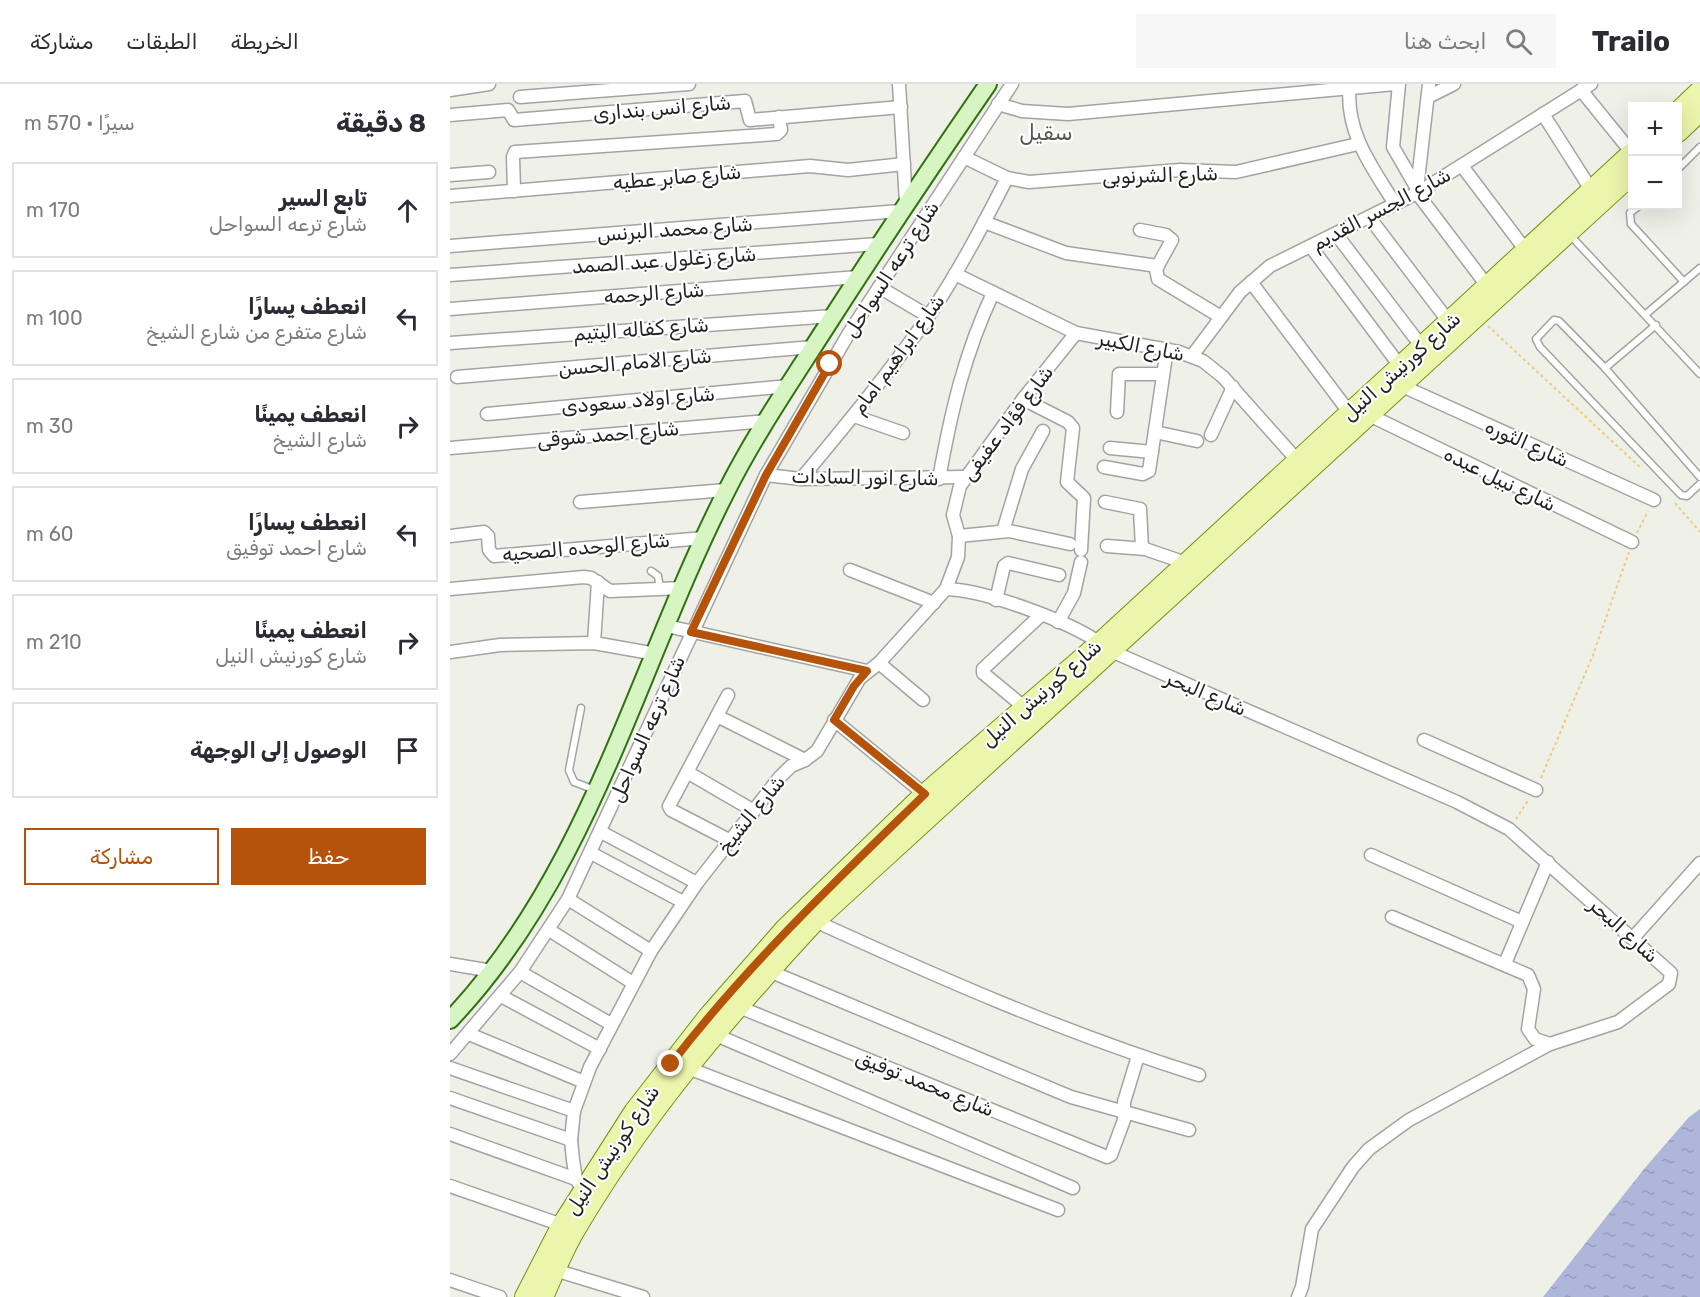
<!DOCTYPE html>
<html lang="ar">
<head>
<meta charset="utf-8">
<style>
  body { margin:0; font-family:Rubik,Vazirmatn,sans-serif; background:#f7f7f7; color:#2b2b33; direction:rtl }
  .controls { position:absolute; right:18px; top:18px; display:grid; overflow:hidden; border-radius:0px; box-shadow:0 6px 24px #0002 }
  .controls button { width:54px; height:54px; display:grid; place-items:center; padding:0; border:0; border-bottom:2px solid #e1e1e2; background:#fff; color:#2b2b33; font:30px sans-serif }
  .stop { position:absolute; width:18px; height:18px; margin:-14px; border:4px solid #b45309; border-radius:50%; background:#fff }
  .stop.end { background:#b45309; border-color:#fff; box-shadow:0 2px 6px #0008 }
  .list { margin:0; padding:0; list-style:none }
  h2 { display:flex; justify-content:space-between; align-items:center; height:78px; margin:0; padding:0 24px; font-size:26px }
  h2 small { font-size:20px; font-weight:400; color:#7c7c81 }
  .list li { display:grid; grid-template-columns:39px 1fr auto; gap:18px; align-items:center; box-sizing:border-box; height:96px; margin:0 12px 12px; padding:0 12px; border:2px solid #e1e1e2; border-radius:0px }
  .list b { display:block; font-size:22px; white-space:nowrap }
  .list p { margin:0; font-size:20px; white-space:nowrap; color:#7c7c81 }
  .list em { font-size:20px; font-style:normal; color:#7c7c81 }
  .actions { display:flex; gap:12px; padding:18px 24px }
  .actions a { flex:1; padding:14px 0; border:2px solid #b45309; border-radius:0px; text-align:center; font-size:21px; color:#b45309 }
  .actions .main { background:#b45309; color:#fff }
  .icon { flex:none; width:33px; height:33px; fill:none; stroke:currentColor; stroke-width:2; stroke-linecap:round; stroke-linejoin:round }
  .map { position:relative; flex:none; width:1250px; height:1213px; overflow:hidden; direction:ltr }
  header { display:flex; align-items:center; gap:36px; box-sizing:border-box; height:84px; padding:0 30px; background:#fff; border-bottom:2px solid #e1e1e2 }
  header strong { font-size:28px }
  nav { display:flex; gap:33px; margin-inline-start:auto; font-size:21px }
  .search { width:420px; height:54px; background:#f7f7f7; display:flex; align-items:center; gap:15px; box-sizing:border-box; padding:0 21px; border-radius:0px; color:#7c7c81; font-size:22px }
  main { display:flex }
  aside { flex:1; background:#fff }
  .map>svg:first-child { display:block }
  .water { fill:url(#water-ripples) }
  .lines { fill:none; stroke-linecap:round; stroke-linejoin:round }
  .lane-casing { stroke:#a3a3a3; stroke-width:9 }
  .street-casing { stroke:#a3a3a3; stroke-width:15 }
  .secondary-casing { stroke:#2f720f; stroke-width:20 }
  .primary-casing { stroke:#73920d; stroke-width:22 }
  .path { stroke:#efc97d; stroke-width:2; stroke-dasharray:3 3; stroke-linecap:butt }
  .lane { stroke:#fff; stroke-width:6 }
  .street { stroke:#fff; stroke-width:12 }
  .secondary { stroke:#d6f5c3; stroke-width:16 }
  .primary { stroke:#ebf5ab; stroke-width:20 }
  .route { stroke:#b45309; stroke-width:8 }
  .labels { text-anchor:middle; stroke-width:4.5; stroke-linejoin:round; paint-order:stroke }
  .street-label { font-size:20px; fill:#222; stroke:#fff }
  .quarter-label { font-size:22px; fill:#555; stroke:#fff }
</style>
</head>
<body>
<header>
<strong>Trailo</strong>
<div class="search"><svg class="icon" aria-label="search" viewBox="0 0 24 24"><circle cx="10" cy="10" r="6"/><path d="M15 15l6 6"/></svg>ابحث هنا</div>
<nav><a>الخريطة</a><a>الطبقات</a><a>مشاركة</a></nav>
</header>
<main>
<div class="map">
<svg width="1250" height="1213" viewBox="0 0 1250 1213">
  <defs>
    <pattern id="water-ripples" width="26" height="14" patternUnits="userSpaceOnUse" patternTransform="scale(1.5)"><rect width="26" height="14" fill="#aeb7da"/><path d="M2 4q2-2 4 0t4 0M15 11q2-2 4 0t4 0" fill="none" stroke="#959dbb"/></pattern>
  </defs>
  <rect width="100%" height="100%" fill="#eff1e9"/>
  <path class="water" d="M1250,1025V1213H1093L1194,1085L1239,1033Z"/>
  <g class="lines">
    <defs>
      <g id="lane">
        <path d="M1228,85L1250,63"/>
        <path d="M1189,122L1180,129L1181,140L1234,198"/>
        <path d="M1119,150L1250,290"/>
        <path d="M1196,230L1250,184"/>
        <path d="M1155,284L1206,241"/>
        <path d="M1250,393L1155,284L1109,237L1104,236L1086,255L1090,263L1231,411L1237,412L1250,400"/>
        <path d="M201,487L208,492L210,505"/>
        <path d="M131,624L119,686L124,698L145,706"/>
      </g>
      <g id="street">
        <path d="M449,0L456,119"/>
        <path d="M900,0C894,47 922,83 945,120"/>
        <path d="M949,0L943,63L969,108"/>
        <path d="M0,6L39,0"/>
        <path d="M1131,6L1182,69"/>
        <path d="M70,13L239,0"/>
        <path d="M978,13L1004,0"/>
        <path d="M548,20L572,27L618,30L945,0"/>
        <path d="M1093,30L1142,107"/>
        <path d="M0,31L58,26L64,36L295,17L300,36L451,23"/>
        <path d="M514,73L557,94L579,98L730,86L786,88L908,60"/>
        <path d="M1012,82L1077,168"/>
        <path d="M0,91L39,88"/>
        <path d="M967,105L979,0"/>
        <path d="M64,107L63,73L65,68L327,50L331,46L329,33"/>
        <path d="M967,109L1038,203"/>
        <path d="M0,112L360,82L398,86L454,80"/>
        <path d="M919,133L999,238"/>
        <path d="M534,138L616,169L708,182"/>
        <path d="M690,146L716,151L722,156L706,185L708,195L771,233"/>
        <path d="M886,150L972,263"/>
        <path d="M0,162L450,127"/>
        <path d="M861,163L950,282"/>
        <path d="M505,190L626,249L729,268L753,277L773,293L847,376"/>
        <path d="M0,191L428,160"/>
        <path d="M801,198L899,328"/>
        <path d="M429,203L478,232"/>
        <path d="M0,225L408,193"/>
        <path d="M0,259L383,232"/>
        <path d="M742,272L790,208L820,182L969,108L1141,0"/>
        <path d="M7,293L363,263"/>
        <path d="M950,301L1204,416"/>
        <path d="M573,315L618,338L623,344L617,398L634,414L631,466"/>
        <path d="M667,328L669,290H713"/>
        <path d="M37,330L338,302"/>
        <path d="M919,331L1182,458"/>
        <path d="M404,332L453,349"/>
        <path d="M705,348L747,357"/>
        <path d="M761,351L783,303"/>
        <path d="M0,364L316,337"/>
        <path d="M660,364L702,368"/>
        <path d="M654,383L693,390L699,387L717,265"/>
        <path d="M316,391L351,395L515,393"/>
        <path d="M351,395C395,342 439,289 478,233C508,189 533,141 557,94"/>
        <path d="M489,395C501,328 514,271 543,209"/>
        <path d="M130,418L276,406"/>
        <path d="M655,418L690,425L692,464"/>
        <path d="M553,447L572,385L593,347"/>
        <path d="M0,452L34,448L38,452L39,466L44,472L254,454"/>
        <path d="M509,452L559,447L620,460"/>
        <path d="M657,462L695,465L736,479"/>
        <path d="M400,486L484,519"/>
        <path d="M0,505L134,493L141,494L160,507L233,504"/>
        <path d="M496,505L508,473L509,452L503,431L510,402L573,315L626,249"/>
        <path d="M546,516L554,482L558,479L609,491"/>
        <path d="M608,538L624,509L631,478"/>
        <path d="M217,542L417,587"/>
        <path d="M144,559L148,498"/>
        <path d="M661,567L1007,718L1059,745L1221,889L1219,900L1168,938L1100,960L959,1036L919,1065L903,1083L862,1145L852,1203L848,1213"/>
        <path d="M0,568L50,561L144,559L206,570"/>
        <path d="M429,579L473,616"/>
        <path d="M278,611L219,722L221,726L279,756"/>
        <path d="M574,623L533,589V585L591,531"/>
        <path d="M267,632L355,676"/>
        <path d="M384,636L478,713"/>
        <path d="M974,656L1086,706"/>
        <path d="M237,688L304,727"/>
        <path d="M151,748L247,799"/>
        <path d="M141,769L233,818"/>
        <path d="M921,771L1072,838"/>
        <path d="M118,815L201,867"/>
        <path d="M942,833L1078,891L1084,905L1078,945L1085,955L1100,960"/>
        <path d="M365,837C492,895 615,949 749,991"/>
        <path d="M99,846L183,899"/>
        <path d="M1183,854L1250,779"/>
        <path d="M0,880L42,887"/>
        <path d="M1057,882L1056,877L1098,778"/>
        <path d="M319,887L621,1013L739,1046"/>
        <path d="M70,888L161,940"/>
        <path d="M51,912L150,965"/>
        <path d="M289,923L657,1073L661,1071L674,1036V1018L688,972"/>
        <path d="M19,950L134,998"/>
        <path d="M266,951L623,1104"/>
        <path d="M0,970L70,888L118,815L316,391L399,249L562,0"/>
        <path d="M0,984L124,1027"/>
        <path d="M238,984L608,1126"/>
        <path d="M0,1014L121,1056"/>
        <path d="M0,1050L126,1095"/>
        <path d="M0,1102L112,1141"/>
        <path d="M133,1106L126,1095L123,1076L121,1056L124,1027L140,983L201,867L247,799L329,694L341,682L355,676L367,667L410,594L429,579L496,505C535,506 618,537 650,559"/>
        <path d="M105,1186L193,1213"/>
        <path d="M0,1196L50,1213"/>
      </g>
      <path id="secondary" d="M0,936C140,789 186,585 276,408C303,354 337,304 369,254C424,168 480,84 538,0"/>
      <g id="primary">
        <path d="M1228,28L1250,7"/>
        <path d="M1228,48L1250,27"/>
        <path d="M75,1213L112,1141L184,1028L258,933L335,845L475,710L650,559L1182,69"/>
        <path d="M93,1213C102,1193 111,1171 122,1151C188,1037 276,933 365,837L1182,90"/>
      </g>
    </defs>
    <use href="#lane" class="lane-casing"/>
    <use href="#street" class="street-casing"/>
    <use href="#secondary" class="secondary-casing"/>
    <use href="#primary" class="primary-casing"/>
    <g class="path">
      <path d="M1038,242L1192,385"/>
      <path d="M1225,419L1250,448"/>
      <path d="M1187,449L1198,427"/>
      <path d="M1091,694L1143,571L1179,468"/>
      <path d="M1066,735L1079,715"/>
    </g>
    <use href="#lane" class="lane"/>
    <use href="#street" class="street"/>
    <use href="#secondary" class="secondary"/>
    <use href="#primary" class="primary"/>
  </g>
  <g class="lines">
    <path class="route" d="M221,980C297,881 386,797 475,710L384,636L404,602L417,587L241,548L316,391L380,280"/>
  </g>
  <g class="labels">
    <g class="street-label">
      <text transform="translate(212 24) rotate(-5)" y="7">شارع انس بندارى</text>
      <text transform="translate(710 91) rotate(-2)" y="7">شارع الشرنوبى</text>
      <text transform="translate(227 93) rotate(-5)" y="7">شارع صابر عطيه</text>
      <text transform="translate(931 125) rotate(-28)" y="7">شارع الجسر القديم</text>
      <text transform="translate(225 145) rotate(-4)" y="7">شارع محمد البرنس</text>
      <text transform="translate(214 176) rotate(-4)" y="7">شارع زغلول عبد الصمد</text>
      <text transform="translate(441 185) rotate(-57)" y="7">شارع ترعه السواحل</text>
      <text transform="translate(204 209) rotate(-4)" y="7">شارع الرحمه</text>
      <text transform="translate(191 245) rotate(-4)" y="7">شارع كفاله اليتيم</text>
      <text transform="translate(691 262) rotate(11)" y="7">شارع الكبير</text>
      <text transform="translate(448 270) rotate(-54)" y="7">شارع ابراهيم امام</text>
      <text transform="translate(185 278) rotate(-5)" y="7">شارع الامام الحسن</text>
      <text transform="translate(951 282) rotate(-42)" y="7">شارع كورنيش النيل</text>
      <text transform="translate(188 316) rotate(-5)" y="7">شارع اولاد سعودى</text>
      <text transform="translate(557 339) rotate(-53)" y="7">شارع فؤاد عفيفى</text>
      <text transform="translate(158 350) rotate(-5)" y="7">شارع احمد شوقى</text>
      <text transform="translate(1077 359) rotate(24)" y="7">شارع الثوره</text>
      <text transform="translate(415 393) rotate(1)" y="7">شارع انور السادات</text>
      <text transform="translate(1050 395) rotate(26)" y="7">شارع نبيل عبده</text>
      <text transform="translate(136 463) rotate(-5)" y="7">شارع الوحده الصحيه</text>
      <text transform="translate(591 609) rotate(-41)" y="7">شارع كورنيش النيل</text>
      <text transform="translate(756 609) rotate(23)" y="7">شارع البحر</text>
      <text transform="translate(197 645) rotate(-66)" y="7">شارع ترعه السواحل</text>
      <text transform="translate(301 730) rotate(-51)" y="7">شارع الشيخ</text>
      <text transform="translate(1174 846) rotate(42)" y="7">شارع البحر</text>
      <text transform="translate(475 999) rotate(22)" y="7">شارع محمد توفيق</text>
      <text transform="translate(162 1066) rotate(-56)" y="7">شارع كورنيش النيل</text>
    </g>
    <g class="quarter-label">
      <text x="596" y="56">سقيل</text>
    </g>
  </g>
</svg>
<div class="controls">
<button>+</button>
<button>−</button>
</div>
<div class="stop" style="left:380px;top:280px"></div>
<div class="stop end" style="left:221px;top:980px"></div>
</div>
<aside>
<h2>8 دقيقة<small>سيرًا · 570 m</small></h2>
<ul class="list">
<li><svg class="icon" aria-label="ahead" viewBox="0 0 24 24"><path d="M12 20V5M6 11l6-6 6 6"/></svg><div><b>تابع السير</b><p>شارع ترعه السواحل</p></div><em>170 m</em></li>
<li><svg class="icon" aria-label="left" viewBox="0 0 24 24"><path d="M17 20v-9H6M10 6l-5 5 5 5"/></svg><div><b>انعطف يسارًا</b><p>شارع متفرع من شارع الشيخ</p></div><em>100 m</em></li>
<li><svg class="icon" aria-label="right" viewBox="0 0 24 24"><path d="M7 20v-9h11M14 6l5 5-5 5"/></svg><div><b>انعطف يمينًا</b><p>شارع الشيخ</p></div><em>30 m</em></li>
<li><svg class="icon" aria-label="left" viewBox="0 0 24 24"><path d="M17 20v-9H6M10 6l-5 5 5 5"/></svg><div><b>انعطف يسارًا</b><p>شارع احمد توفيق</p></div><em>60 m</em></li>
<li><svg class="icon" aria-label="right" viewBox="0 0 24 24"><path d="M7 20v-9h11M14 6l5 5-5 5"/></svg><div><b>انعطف يمينًا</b><p>شارع كورنيش النيل</p></div><em>210 m</em></li>
<li><svg class="icon" aria-label="arrive" viewBox="0 0 24 24"><path d="M6 21V4h12l-3 4 3 4H6"/></svg><div><b>الوصول إلى الوجهة</b></div></li>
</ul>
<div class="actions"><a class="main">حفظ</a><a>مشاركة</a></div>
</aside>
</main>
</body>
</html>
